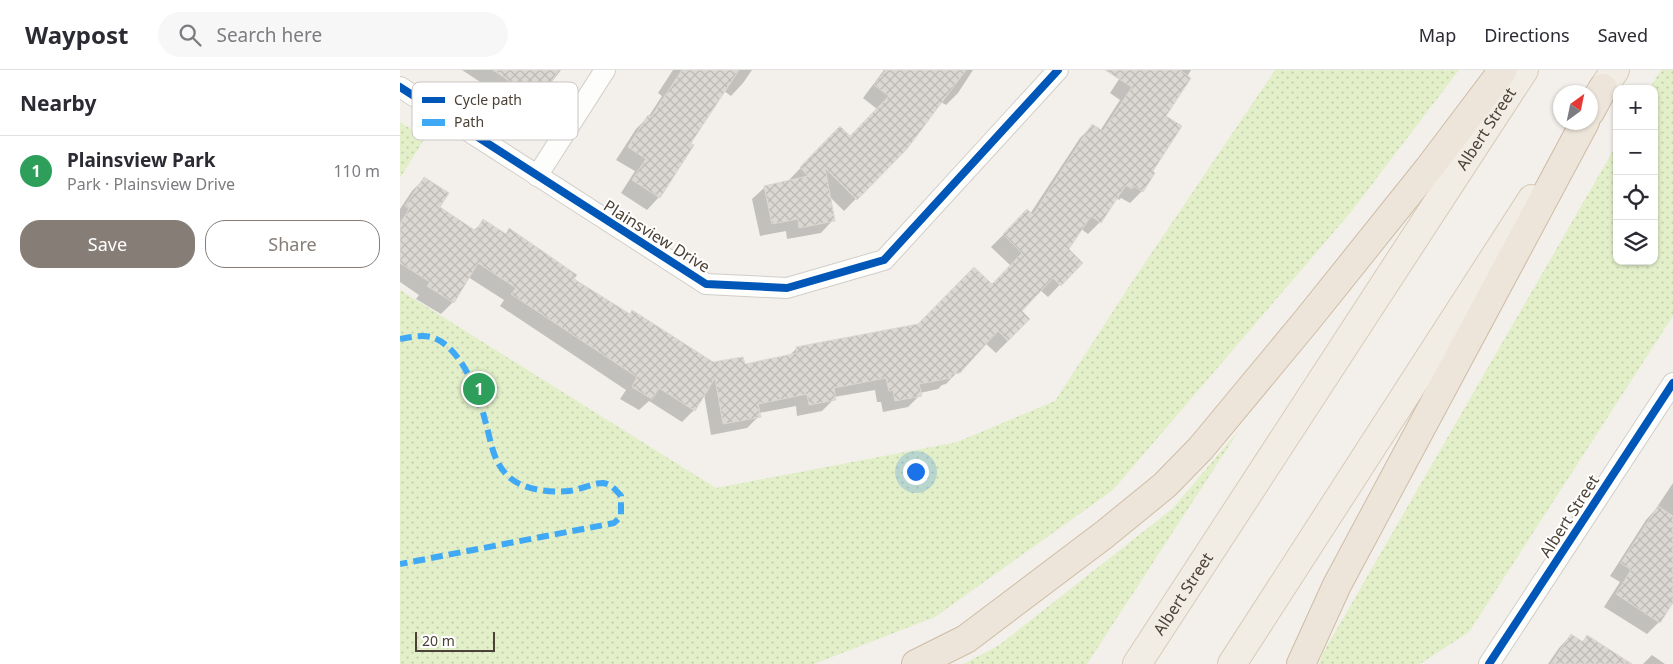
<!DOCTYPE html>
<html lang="en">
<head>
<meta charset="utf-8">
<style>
  body { margin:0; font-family:"Noto Sans",sans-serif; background:#f7f7f7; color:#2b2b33 }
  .controls { position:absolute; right:15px; top:15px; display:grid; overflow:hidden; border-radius:10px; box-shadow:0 1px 4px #0004 }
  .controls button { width:45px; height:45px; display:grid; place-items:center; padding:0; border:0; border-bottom:1px solid #e1e1e2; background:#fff; color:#2b2b33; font:25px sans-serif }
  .compass { position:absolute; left:1153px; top:15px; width:45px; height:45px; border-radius:50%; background:#fff; box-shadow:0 1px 4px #0004; rotate:33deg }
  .scale { position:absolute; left:15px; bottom:12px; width:80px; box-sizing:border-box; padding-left:5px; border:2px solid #4b4136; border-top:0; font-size:14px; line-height:18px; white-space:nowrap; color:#4b4136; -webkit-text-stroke:4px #fff; paint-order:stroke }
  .you { position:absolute; left:515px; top:401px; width:18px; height:18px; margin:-12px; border:4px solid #fff; border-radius:50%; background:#1a73e8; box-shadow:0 0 0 8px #1a73e833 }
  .badge { display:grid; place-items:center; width:32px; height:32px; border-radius:50%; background:#867e76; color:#fff; font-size:16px; font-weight:700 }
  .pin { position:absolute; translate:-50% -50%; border:2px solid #fff; box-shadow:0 1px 5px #0006 }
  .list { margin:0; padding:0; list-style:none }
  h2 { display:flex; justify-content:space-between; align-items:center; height:65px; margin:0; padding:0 20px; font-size:21px }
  h2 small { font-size:16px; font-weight:400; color:#7c7c81 }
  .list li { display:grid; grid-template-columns:32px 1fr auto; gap:15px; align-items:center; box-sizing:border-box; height:70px; padding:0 20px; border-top:1px solid #e1e1e2 }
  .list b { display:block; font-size:19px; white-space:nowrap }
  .list p { margin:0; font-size:16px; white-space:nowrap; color:#7c7c81 }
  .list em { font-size:16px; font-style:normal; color:#7c7c81 }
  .actions { display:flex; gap:10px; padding:15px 20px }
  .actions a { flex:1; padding:11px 0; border:1px solid #867e76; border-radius:20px; text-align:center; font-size:18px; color:#867e76 }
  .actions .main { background:#867e76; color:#fff }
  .icon { flex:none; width:28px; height:28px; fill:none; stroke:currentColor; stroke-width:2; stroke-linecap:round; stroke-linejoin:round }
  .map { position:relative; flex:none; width:1273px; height:594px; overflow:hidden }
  header { display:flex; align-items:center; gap:30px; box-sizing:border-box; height:70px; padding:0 25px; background:#fff; border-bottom:1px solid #e1e1e2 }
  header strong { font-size:24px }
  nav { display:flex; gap:28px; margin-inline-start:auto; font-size:18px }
  .search { width:350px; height:45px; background:#f7f7f7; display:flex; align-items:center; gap:12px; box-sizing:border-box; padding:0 18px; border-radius:28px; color:#7c7c81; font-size:19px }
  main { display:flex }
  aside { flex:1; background:#fff }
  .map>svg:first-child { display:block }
  .green { fill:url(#green-dots) }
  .shadow { fill:#0003 }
  .building { fill:url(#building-cross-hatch); stroke:#dcd7d1 }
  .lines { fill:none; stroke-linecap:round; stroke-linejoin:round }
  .street-casing { stroke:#d1cec9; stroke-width:22 }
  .primary-casing { stroke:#d7cbb7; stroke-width:30 }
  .highway-casing { stroke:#cebca4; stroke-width:30 }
  .street { stroke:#fdfdfc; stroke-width:20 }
  .primary { stroke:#f2ede4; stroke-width:28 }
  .highway { stroke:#ede5d9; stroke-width:28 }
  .quiet { stroke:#3fa9f5; stroke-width:6; stroke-dasharray:12 6; stroke-linecap:butt }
  .cycleway-casing { stroke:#fff; stroke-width:11 }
  .cycleway { stroke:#0057b8; stroke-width:8 }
  .labels { text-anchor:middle; stroke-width:4; stroke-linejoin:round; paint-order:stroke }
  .street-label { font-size:16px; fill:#4b4136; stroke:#fff }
  .key { fill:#fff; stroke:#c9c6c3; stroke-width:1 }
  .key-label { font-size:14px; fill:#4b4136 }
</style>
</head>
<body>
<header>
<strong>Waypost</strong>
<div class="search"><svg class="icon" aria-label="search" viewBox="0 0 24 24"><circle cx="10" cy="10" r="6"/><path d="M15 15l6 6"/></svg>Search here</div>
<nav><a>Map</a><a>Directions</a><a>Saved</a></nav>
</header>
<main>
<aside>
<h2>Nearby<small></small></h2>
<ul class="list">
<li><span class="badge" style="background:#2e9e5b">1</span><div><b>Plainsview Park</b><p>Park · Plainsview Drive</p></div><em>110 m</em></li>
</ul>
<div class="actions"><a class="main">Save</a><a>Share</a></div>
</aside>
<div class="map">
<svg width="1273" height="594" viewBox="0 0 1273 594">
  <defs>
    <pattern id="green-dots" width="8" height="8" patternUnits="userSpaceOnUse" patternTransform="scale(1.25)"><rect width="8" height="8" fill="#e2efc9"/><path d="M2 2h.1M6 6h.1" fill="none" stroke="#c3cead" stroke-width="1.8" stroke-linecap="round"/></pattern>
    <pattern id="building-cross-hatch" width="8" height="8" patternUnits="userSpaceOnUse" patternTransform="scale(1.25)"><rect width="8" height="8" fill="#dbd7d2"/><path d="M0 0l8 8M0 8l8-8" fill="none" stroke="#bdbab5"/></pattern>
  </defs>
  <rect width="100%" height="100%" fill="#f3f0ec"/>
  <g class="green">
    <path d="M875,0H1059L951,142L713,420L535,547L414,594H0V220L316,418L557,372L655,331L728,218Z"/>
    <path d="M1261,0H1273V246L1069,562L1020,594H919L923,583L1217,74V191H1254V19H1249Z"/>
    <path d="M0,52L25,68L0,108Z"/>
    <path d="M840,359L687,594H563L598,576L772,439Z"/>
  </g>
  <g class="shadow">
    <path d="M62,0H161L138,30L126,42Z"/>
    <path d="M273,0H352L343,13L331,26L324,21L289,74L293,76L259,127L247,140L221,123L235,101L216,90L236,59L249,46L262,26L258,23Z"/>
    <path d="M484,0H573L558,23L546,35L541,32L506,78L444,141L429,126L433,150L421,163L387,169L386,161L360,166L352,129L365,117L390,111L389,110L440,57L450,67L477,39L463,28Z"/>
    <path d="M725,0H791L764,47L752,102L742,121L730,133L721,128L719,130L716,128L700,152L688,164L681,159L667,179L681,193L648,227L640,220L620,241L608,271L596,283L585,273L546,314L542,315L538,319L520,323V325L508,337L483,342L481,332H477L475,320L434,327V329L422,341L397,346L396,336L359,343V346L347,358L311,365L304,324L294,340L282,352L249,331L239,340L220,329L226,320L100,236L104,230L68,207L53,232L41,244L16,229L19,225L0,212V139L12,121L24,109L38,137L73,161L84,151L105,165L109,160L173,209L229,245L232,242L313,294L344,295L389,286L397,278L518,256L592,216L611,196L591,177L615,153L630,144L680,68L692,56L700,61L720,30L710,23Z"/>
    <path d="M1273,413V531L1259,552L1247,564L1204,537L1220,512L1210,506L1246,450L1255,440Z"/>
    <path d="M1171,565L1182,572L1187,566L1232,594H1148L1159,578Z"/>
    <path d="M1252,585L1265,594H1243Z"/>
  </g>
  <g class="building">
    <path d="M93,0H159L139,31Z"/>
    <path d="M282,0H339L291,73L294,75L260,128L232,110L246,89L228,77L248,45L251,47Z"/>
    <path d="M486,0H566L507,79L457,130L425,98L435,151L399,158L398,149L372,154L364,116L408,106L400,97L440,56L450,66L489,26L474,15Z"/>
    <path d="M705,0H780L791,8L766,46L782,56L753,101L755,103L743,122L734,116L732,119L726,115L701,153L691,146L669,179L683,193L661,216L653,208L622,241L630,249L608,271L598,261L560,303L551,304V308L519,314L522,326L495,331L493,320L489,321L486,308L434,318L436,330L409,335L407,324L358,334L361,347L323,354L315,308L295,341L259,318L252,329L232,317L237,307L111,224L116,218L78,193L54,233L27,216L30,212L0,193V154L9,139L5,136L24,107L49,123L40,137L76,161L83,149L106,164L109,158L177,205L174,209L230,244L232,240L313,292L343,287L345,294L397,283L396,277L518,254L574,197L592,214L622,183L603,164L627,139L633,145L692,54L703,61L732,17Z"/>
    <path d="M1258,436L1273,446V533L1260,553L1216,524L1231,500L1221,493Z"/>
    <path d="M1171,564L1183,572L1187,565L1232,594H1151Z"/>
  </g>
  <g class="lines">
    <defs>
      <g id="street">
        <path d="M0,17L306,214L387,218L484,190L658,0"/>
        <path d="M137,106L205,0"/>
        <path d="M1089,594L1273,313"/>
      </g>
      <g id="primary">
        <path d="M1190,38L1215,0"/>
        <path id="s1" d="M737,594L1124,0"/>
        <path d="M832,594L1132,129"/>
      </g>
      <g id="highway">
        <path d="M1190,42L1203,18"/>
        <path d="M516,594L566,569L705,464L765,415L801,378L908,249L1029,98L1103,0"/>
        <path d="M901,594L937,515L1185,52"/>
      </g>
    </defs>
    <use href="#street" class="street-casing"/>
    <use href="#primary" class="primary-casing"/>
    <use href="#highway" class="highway-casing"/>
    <use href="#street" class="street"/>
    <use href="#primary" class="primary"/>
    <use href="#highway" class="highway"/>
    <path class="quiet" d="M0,269C11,267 24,264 34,268C62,279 78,323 85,350C91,370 92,391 108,406C122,420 151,423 169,421C180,420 192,413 203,413C211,414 216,420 221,426V446L214,453L0,494"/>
    <defs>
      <g id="cycleway">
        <path d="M0,17L306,214L387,218L484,190L658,0"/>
        <path d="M1089,594L1273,313"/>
      </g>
    </defs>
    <use href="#cycleway" class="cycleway-casing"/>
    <use href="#cycleway" class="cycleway"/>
  </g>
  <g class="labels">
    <g class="street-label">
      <text dy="6" stroke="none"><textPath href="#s1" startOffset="639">Albert Street</textPath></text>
      <text transform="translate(257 166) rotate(32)" y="6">Plainsview Drive</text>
      <text transform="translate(1169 446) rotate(-57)" y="6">Albert Street</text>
      <text dy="6" stroke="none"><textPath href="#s1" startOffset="84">Albert Street</textPath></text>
    </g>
  </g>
  <rect x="12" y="12" width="166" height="58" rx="8" class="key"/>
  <rect x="22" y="27" width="23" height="6" fill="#0057b8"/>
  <rect x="22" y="49" width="23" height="7" fill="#3fa9f5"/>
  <g class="key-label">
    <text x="54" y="35">Cycle path</text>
    <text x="54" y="57">Path</text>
  </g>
</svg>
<div class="controls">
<button>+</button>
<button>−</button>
<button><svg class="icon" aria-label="locate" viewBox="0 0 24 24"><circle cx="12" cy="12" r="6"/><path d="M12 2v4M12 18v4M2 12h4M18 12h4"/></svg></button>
<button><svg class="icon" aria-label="layers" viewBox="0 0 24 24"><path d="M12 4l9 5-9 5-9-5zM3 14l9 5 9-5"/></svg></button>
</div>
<svg class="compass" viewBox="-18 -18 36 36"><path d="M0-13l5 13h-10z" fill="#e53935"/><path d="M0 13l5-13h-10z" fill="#7c7c81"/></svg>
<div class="scale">20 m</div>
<div class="you"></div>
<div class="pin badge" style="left:79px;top:319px;background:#2e9e5b">1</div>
</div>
</main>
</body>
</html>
